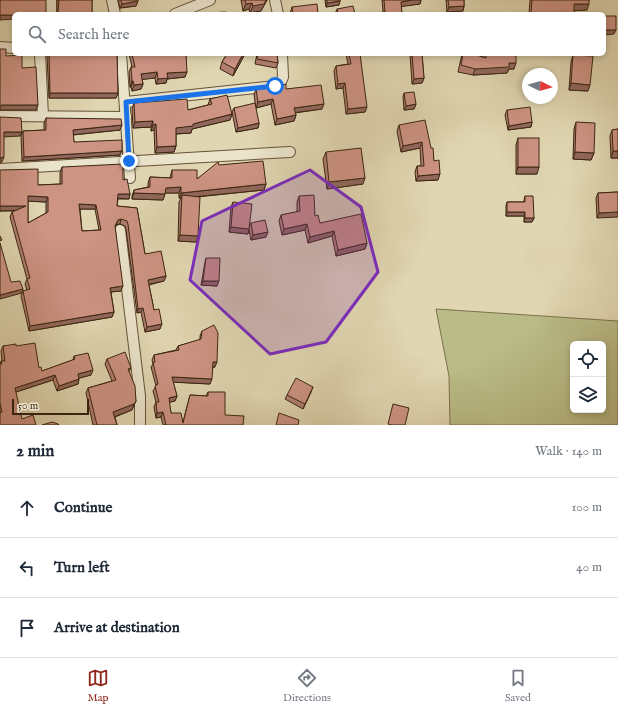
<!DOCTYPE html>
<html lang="en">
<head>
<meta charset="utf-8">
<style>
  body { margin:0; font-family:"IM FELL English",serif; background:#f2f2f3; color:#1f2937 }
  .controls { position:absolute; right:12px; bottom:12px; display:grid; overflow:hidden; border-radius:6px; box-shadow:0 2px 6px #0003 }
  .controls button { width:36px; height:36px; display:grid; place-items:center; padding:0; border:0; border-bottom:1px solid #e0e1e3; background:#fff; color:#1f2937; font:20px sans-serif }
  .compass { position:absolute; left:522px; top:68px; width:36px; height:36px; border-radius:50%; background:#fff; box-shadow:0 2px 6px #0003; rotate:96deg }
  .scale { position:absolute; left:12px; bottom:10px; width:77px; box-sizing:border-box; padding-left:4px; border:2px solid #3c2610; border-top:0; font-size:11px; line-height:14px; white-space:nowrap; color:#3c2610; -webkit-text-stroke:3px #ebe4cc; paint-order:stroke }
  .stop { position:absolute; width:12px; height:12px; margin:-9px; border:3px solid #1a73e8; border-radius:50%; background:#fff }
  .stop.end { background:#1a73e8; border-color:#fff; box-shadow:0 1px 4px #0008 }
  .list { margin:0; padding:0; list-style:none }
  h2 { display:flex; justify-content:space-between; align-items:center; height:52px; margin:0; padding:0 16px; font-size:17px }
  h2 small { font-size:13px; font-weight:400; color:#747a83 }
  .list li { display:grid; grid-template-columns:26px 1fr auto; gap:12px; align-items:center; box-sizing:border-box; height:60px; padding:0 16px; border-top:1px solid #e0e1e3 }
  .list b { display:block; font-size:15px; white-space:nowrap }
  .list em { font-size:13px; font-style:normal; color:#747a83 }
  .icon { flex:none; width:22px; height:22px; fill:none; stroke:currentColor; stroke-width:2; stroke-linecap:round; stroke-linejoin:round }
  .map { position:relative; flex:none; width:618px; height:425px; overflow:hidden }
  .search { position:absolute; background:#fff; box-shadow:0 2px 6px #0003; left:12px; right:12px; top:12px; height:44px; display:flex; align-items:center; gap:10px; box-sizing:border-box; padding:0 14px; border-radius:6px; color:#747a83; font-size:15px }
  .sheet { height:232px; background:#fff }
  nav { display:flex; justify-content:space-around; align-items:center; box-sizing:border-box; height:56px; border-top:1px solid #e0e1e3; background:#fff; font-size:11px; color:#747a83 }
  nav a { display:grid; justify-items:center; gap:2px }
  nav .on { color:#8f2418 }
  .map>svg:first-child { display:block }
  .green { fill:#babc87; stroke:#7b714c; fill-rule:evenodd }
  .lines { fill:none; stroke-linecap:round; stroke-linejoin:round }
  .street-casing { stroke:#655238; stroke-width:12 }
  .street { stroke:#ebe4cc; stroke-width:10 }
  .wall { fill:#b07e71; stroke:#3c2610; fill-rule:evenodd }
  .shaded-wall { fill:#90675c; stroke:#3c2610 }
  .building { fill:#cd9383; stroke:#3c2610; fill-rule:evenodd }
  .route { stroke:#1a73e8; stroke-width:5 }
  .marked { fill:#7b2cbf; fill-opacity:0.2; stroke:#7b2cbf; stroke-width:3; stroke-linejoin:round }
</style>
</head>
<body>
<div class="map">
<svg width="618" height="425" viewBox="0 0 618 425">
  <rect width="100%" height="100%" fill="#e0d6b1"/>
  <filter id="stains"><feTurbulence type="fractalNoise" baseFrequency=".005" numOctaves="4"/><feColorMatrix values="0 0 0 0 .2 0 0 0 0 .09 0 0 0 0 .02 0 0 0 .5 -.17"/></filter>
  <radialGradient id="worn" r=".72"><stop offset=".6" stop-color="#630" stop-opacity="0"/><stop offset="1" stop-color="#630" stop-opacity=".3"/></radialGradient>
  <path class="green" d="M436,309L618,321V425H450L449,376ZM573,344H603V410H573Z"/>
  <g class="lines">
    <defs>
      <g id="street">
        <path d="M51,0V14"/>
        <path d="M112,0L115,14"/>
        <path d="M275,0L278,14"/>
        <path d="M175,14L210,0"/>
        <path d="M0,47L14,48"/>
        <path d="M40,54L43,116"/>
        <path d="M121,54L130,178"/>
        <path d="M126,102L275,86L280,84L283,77L282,54"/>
        <path d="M0,116L126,117"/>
        <path d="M0,169L290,152"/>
        <path d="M120,230L140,396V425"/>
      </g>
    </defs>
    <use href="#street" class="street-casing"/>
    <use href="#street" class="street"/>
  </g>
  <g class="wall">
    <rect x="57" y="0" width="35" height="14"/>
    <path d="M118,0H138L136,6L120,8Z"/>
    <path d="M241,0H267L261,11L250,13L249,9L243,11Z"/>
    <path d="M325,0H340L339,5L326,7Z"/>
    <path d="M382,0H421L420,4L401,6L402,14L383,12Z"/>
    <path d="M446,0H464V6L463,11L447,12Z"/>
    <path d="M530,0H589L587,10H574V14H529Z"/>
    <path d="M292,7L318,14H290Z"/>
    <path d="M337,9L355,14H335Z"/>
    <path d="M47,54H117L118,93L116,98H49L47,56Z"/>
    <path d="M129,54H186L185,77L167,79L166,83L156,84L155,78L142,79L143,84L141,89L132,91L131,87H130L129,72L131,67H132Z"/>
    <path d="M227,54H245L233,76L220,69L222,62Z"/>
    <path d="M257,54H277L278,63L276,68L255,64Z"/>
    <path d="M346,54H360L365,112L346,114L343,88L336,89L334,71L336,66L348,64Z"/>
    <path d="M410,54H422L424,78L422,83L412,84Z"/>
    <path d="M462,54H473L483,57V54H516L514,69H509L507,73L473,75L458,72Z"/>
    <path d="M573,55L588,91L569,90L571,62Z"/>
    <path d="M256,89L322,109L295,113L296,115L294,121L275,125L271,104L256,108L254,95Z"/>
    <path d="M404,93L416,104L414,109L404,110L403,97Z"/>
    <path d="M210,99L232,114L230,120L192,129L191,133L176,134V146L174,152L155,153L154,130L151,131V127L133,128L132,109L134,103L188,110L208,105Z"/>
    <path d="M234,108L259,123L258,128L236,132L232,112Z"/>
    <path d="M507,110L532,122L531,127L508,130L505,115Z"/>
    <path d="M46,118L120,130L73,135L74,142L120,155L22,161L21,136L23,131L44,130V123Z"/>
    <path d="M576,122L594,153L591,160L573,159L574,129Z"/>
    <path d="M399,125L431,148L438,180L416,181L415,172L417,166H421L420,148L401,152L397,131Z"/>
    <path d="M618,129V158H611L610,136L612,130Z"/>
    <path d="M518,138L537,174H516V145Z"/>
    <path d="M326,152L363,184L327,189L323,159Z"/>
    <path d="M219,165L266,184L264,190L197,197L198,236L196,242L178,241L179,202L181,198H179V193H165L163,200L132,199V196L134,190L148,187V183L150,177L170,178L172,170L197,179Z"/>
    <path d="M62,167L123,180L130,194L129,199H118L117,206L137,208L145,254L166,276L164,281L149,285L154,310L160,329L145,332L141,312L137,313L126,229L125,226L120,224L116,225L115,226L121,291L111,292L114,312L112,317L29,331L21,296L23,291L27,290L25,284L27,279L10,217L12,212L16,211H0L38,185L60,184V172ZM28,201L46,202V213L28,223ZM80,209H95L99,230L82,231Z"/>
    <path d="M618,192L597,218L596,198L598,193Z"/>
    <path d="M299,196L320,223L367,243L365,249L336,256L332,236L308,243L305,230L282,235L279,221L281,215L297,212V202Z"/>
    <path d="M525,196L534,218L532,222H524V216H506V206L507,202H524V200Z"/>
    <path d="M233,202L250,225L251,223L266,237L251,240L249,230L248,234L229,232L231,207Z"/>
    <path d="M206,258L217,286L201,285L205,262Z"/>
    <path d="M202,331L215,367H213L210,384L173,382L177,396L175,401L169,402L171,413L183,422L190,395L206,396L208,392L225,415L243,425H163L161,417L156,418L154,407L156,402L153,391L156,386L151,367L153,364L152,360L154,355L176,350L178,346L200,340V336Z"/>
    <path d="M3,346H16L42,371L73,360L74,356L91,375L79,378L78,384L57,391L53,380L16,392L0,425V364L1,361H2L1,351Z"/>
    <path d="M107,359L131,368L129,372L136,401L132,410L115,417L117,425H93L86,393L88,388L112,381L105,364Z"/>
    <path d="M311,392L303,409L285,399L287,395Z"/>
  </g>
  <g class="shaded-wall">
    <path d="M266,0H267L261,11L250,13L253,6Z"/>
    <path d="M412,0H421L420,4L399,7L401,2Z"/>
    <path d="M138,1L136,6L120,8L122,4Z"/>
    <path d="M340,1L339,5L326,7L327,3Z"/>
    <path d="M252,3L249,9L243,11L246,4Z"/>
    <path d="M574,4H589L587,10L572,11Z"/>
    <path d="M464,6L463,11L447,12L449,7Z"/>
    <path d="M58,13H72L71,14H58Z"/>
    <path d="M0,15H14V19L0,20Z"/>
    <path d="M604,30H616L614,34L604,35Z"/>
    <path d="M243,54H245L233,76L235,69Z"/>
    <path d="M509,63H516L514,69H509L507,73L473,75L475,69Z"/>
    <path d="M157,72L155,78L139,80L141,74Z"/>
    <path d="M187,72L185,77L167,79L166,83L156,84L158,79L167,73Z"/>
    <path d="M424,78L422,83L412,84L414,79Z"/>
    <path d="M132,81H133L131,87H130Z"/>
    <path d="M345,83L343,88L336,89L338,84Z"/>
    <path d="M571,83L590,85L588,91L569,90Z"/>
    <path d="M143,84L141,89L132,91L134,85Z"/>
    <path d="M50,93H118L116,98H49Z"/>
    <path d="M273,99L271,104L256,108L258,102Z"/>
    <path d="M324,104L322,109L292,113L294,108Z"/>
    <path d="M416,104L414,109L404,110L406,106Z"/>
    <path d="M2,105H38L36,110H0V106Z"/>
    <path d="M367,107L365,112L346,114L348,109Z"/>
    <path d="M232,114L230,120L192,129L191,133L173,134L176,128Z"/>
    <path d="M296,115L294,121L275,125L277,119Z"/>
    <path d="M153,121L151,127L133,128L135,122Z"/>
    <path d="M532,122L531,127L508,130L509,126Z"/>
    <path d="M259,123L258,128L236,132L238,128Z"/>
    <path d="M156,124L154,130L151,131L153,125Z"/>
    <path d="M122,125L120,130L71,135L73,130Z"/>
    <path d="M4,132H22L20,136L3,137Z"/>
    <path d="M422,142L420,148L401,152L403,146Z"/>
    <path d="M176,146L174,152L155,153L157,147Z"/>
    <path d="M122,151L120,155L22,161L24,157Z"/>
    <path d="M613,151H618V158H611Z"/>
    <path d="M575,152L594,153L591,160L573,159Z"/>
    <path d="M4,157L2,162L0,163V158Z"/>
    <path d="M518,167H539L537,174H516Z"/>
    <path d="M440,174L438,180L416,181L418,176Z"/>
    <path d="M365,178L363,184L327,189L329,182Z"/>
    <path d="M266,184L264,190L182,198V195L181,198H179L181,193Z"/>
    <path d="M181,187L179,193H163L166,188Z"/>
    <path d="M134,193L165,194L163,200L132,199Z"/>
    <path d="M118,194H130L129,199L116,198Z"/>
    <path d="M28,196L48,197L46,202L26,201Z"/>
    <path d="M79,204L96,205L95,209H78Z"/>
    <path d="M0,206H26L24,210L0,211Z"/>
    <path d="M507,212H525L524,216H506Z"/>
    <path d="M618,212V217L597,218L599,213Z"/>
    <path d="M525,218H534L532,222H524Z"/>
    <path d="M121,219L120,224L116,225L118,220Z"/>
    <path d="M307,224L305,230L282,235L284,229Z"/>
    <path d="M231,227L249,229L248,234L229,232Z"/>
    <path d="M334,231L332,236L308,243L310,237Z"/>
    <path d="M268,232L266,237L251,240L253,235Z"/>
    <path d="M180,235L198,236L196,242L178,241Z"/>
    <path d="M367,243L365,249L336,256L338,250Z"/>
    <path d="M166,276L164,281L146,285L148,280Z"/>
    <path d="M203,281H219L217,286L201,285Z"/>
    <path d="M123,286L121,291L108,292L110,288Z"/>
    <path d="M23,289L22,293L0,299V295Z"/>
    <path d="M143,308L141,312L137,313L138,309Z"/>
    <path d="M114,312L112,317L29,331L30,326Z"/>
    <path d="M162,324L160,329L145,332L147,327Z"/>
    <path d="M213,362H217L215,367H211Z"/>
    <path d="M93,370L91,375L76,379L78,374Z"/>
    <path d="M55,375L53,380L13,393L15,388Z"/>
    <path d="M172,377L212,379L210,384L170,382Z"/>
    <path d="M79,379L78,384L57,391L59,386Z"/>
    <path d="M313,387L311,392L303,409L305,404Z"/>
    <path d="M177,396L175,401L167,403L169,398Z"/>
    <path d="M134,404L132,410L111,418L113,412Z"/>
    <path d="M163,412L161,417L156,418L157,413Z"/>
  </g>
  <g class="building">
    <path d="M0,0H46V14H14V15H0Z"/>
    <path d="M59,0H92V14H72V13H58Z"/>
    <path d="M121,0H138V1L122,4Z"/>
    <path d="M245,0H266L264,4L253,6L252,3L246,4Z"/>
    <path d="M327,0H340V1L327,3Z"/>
    <path d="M384,0H412L401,2L402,14H369L385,12Z"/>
    <path d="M448,0H464V6L449,7Z"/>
    <path d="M532,0H589V4H574V14H531Z"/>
    <path d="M317,4L318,14H293L292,7Z"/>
    <path d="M353,6L355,14H338L337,9Z"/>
    <path d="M226,12V14H205L208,13Z"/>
    <rect x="604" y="16" width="12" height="14"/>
    <path d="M0,49H6V56L22,55V68L36,67L38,105H2L0,106Z"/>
    <path d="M49,54H117L118,93H50Z"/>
    <path d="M132,54H186L187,72L167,73L168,78L158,79L157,72L141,74L143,84L134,85L133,81H132L131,67H135Z"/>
    <path d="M227,54H243L235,69L222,62Z"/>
    <path d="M258,54H277L278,63L257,59Z"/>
    <path d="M349,54H360L367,107L348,109L345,83L338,84L336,66L351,64Z"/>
    <path d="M412,54H422L424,78L414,79Z"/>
    <path d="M463,54H473L486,58V54H516V63H509V67L475,69L461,65Z"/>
    <path d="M573,55L593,56L590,85L571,83Z"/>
    <path d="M286,84V89L321,85L324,104L294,108L296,115L277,119L273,99L258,102L256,89L278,87Z"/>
    <path d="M414,92L416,104L406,106L404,93Z"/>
    <path d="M227,95L232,114L193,124V126L176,128V146L157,147L156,124L153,125V121L135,122L134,103L187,99L188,110L212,104L210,99Z"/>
    <path d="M255,103L259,123L238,128L234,108Z"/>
    <path d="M530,107L532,122L509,126L507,110Z"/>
    <path d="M0,117L21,118L22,132H4V157L0,158Z"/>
    <path d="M46,118L121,119L122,125L73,130L74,142L122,140V151L24,157L23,131L46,130Z"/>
    <path d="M425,120L431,148H433L434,161L439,160L440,174L418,176L417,166H424L422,142L403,146L399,125Z"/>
    <path d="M576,122L595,123L594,153L575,152Z"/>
    <path d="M618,129V151H613L612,130Z"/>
    <rect x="518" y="138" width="21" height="29"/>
    <path d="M361,148L365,178L329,182L326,152Z"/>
    <path d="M263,161L266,184L181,193V187L166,188L165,194L134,193V190L150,187V177L172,178V170H197V179L218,162L219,165Z"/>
    <path d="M123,164V180L127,179L130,194H118L117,206L137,208L145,254L161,251L166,276L148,280L154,310L159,309L162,324L147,327L143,308L138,309L128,224L127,221L121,219L118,220L115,226L123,286L110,288L114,312L30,326L23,291L30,289L27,279L30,278L12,212L26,206H0V170L38,169V185L62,184V167ZM28,196L48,197V212L28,223ZM79,204L96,205L101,230L82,231Z"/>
    <path d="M618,192V212L599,213L598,193Z"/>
    <path d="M182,195L200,197L198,236L180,235Z"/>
    <path d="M314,195L315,216L318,215L320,223L361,214L367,243L338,250L334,231L310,237L307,224L284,229L281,215L300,211L299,196Z"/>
    <path d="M525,196H533L534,218H525V212H507V202H525Z"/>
    <path d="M233,202L252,204L249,229L231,227Z"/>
    <path d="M265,220L268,232L253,235L251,223Z"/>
    <path d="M0,236L2,240L0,241Z"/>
    <path d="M0,243L11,282L20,281L23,289L0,295Z"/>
    <path d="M206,258H220L219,281H203Z"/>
    <path d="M214,325L218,333L217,362H213L212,379L172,377L177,396L169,398L171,413H181L183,423L190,395L208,396V392H225V415L244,416L243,425H166L163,412L157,413L156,402H159L155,386L158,384L153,363L155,362L154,355L179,350L178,346L201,339L202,331Z"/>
    <path d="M35,343L39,368L41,367L42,371L75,359L74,356L88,353L93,370L78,374L79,379L59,386L55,375L15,388L22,419L33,415L36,425H0V413L2,412L0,403V364H2L1,361H5L3,346L16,344V346Z"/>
    <path d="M125,352L131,368L128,369L135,386L136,401L134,404L113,412L117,425H97L88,388L116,380L107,359Z"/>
    <path d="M296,378L313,387L305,404L287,395Z"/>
    <path d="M393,404L409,408L405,425H392L388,424Z"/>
    <path d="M279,413L299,420L298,425H276Z"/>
    <path d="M52,422L58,424L59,425H42Z"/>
  </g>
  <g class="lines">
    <path class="route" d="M129,161L126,102L275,86"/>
  </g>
  <path class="marked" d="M310,170L361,207L378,272L326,342L270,354L190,280L202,221Z"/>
  <rect width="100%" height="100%" filter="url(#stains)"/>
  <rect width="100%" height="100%" fill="url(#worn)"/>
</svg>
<div class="controls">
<button><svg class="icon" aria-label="locate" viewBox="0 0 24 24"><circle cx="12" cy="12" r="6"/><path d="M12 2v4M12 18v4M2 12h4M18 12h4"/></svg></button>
<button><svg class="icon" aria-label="layers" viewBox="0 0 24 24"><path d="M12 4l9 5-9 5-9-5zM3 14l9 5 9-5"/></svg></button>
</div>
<svg class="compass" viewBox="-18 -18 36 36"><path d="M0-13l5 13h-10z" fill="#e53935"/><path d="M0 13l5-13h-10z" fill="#747a83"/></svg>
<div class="scale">50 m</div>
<div class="stop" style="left:275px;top:86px"></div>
<div class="stop end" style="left:129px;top:161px"></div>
<div class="search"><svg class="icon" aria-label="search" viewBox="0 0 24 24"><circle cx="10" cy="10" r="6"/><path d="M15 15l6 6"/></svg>Search here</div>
</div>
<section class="sheet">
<h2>2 min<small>Walk · 140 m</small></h2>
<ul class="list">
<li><svg class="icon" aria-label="ahead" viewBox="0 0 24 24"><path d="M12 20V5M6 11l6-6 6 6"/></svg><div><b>Continue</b></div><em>100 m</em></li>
<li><svg class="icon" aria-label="left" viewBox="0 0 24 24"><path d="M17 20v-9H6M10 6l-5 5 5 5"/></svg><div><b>Turn left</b></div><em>40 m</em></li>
<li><svg class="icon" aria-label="arrive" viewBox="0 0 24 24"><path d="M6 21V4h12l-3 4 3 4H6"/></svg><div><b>Arrive at destination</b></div></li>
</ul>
</section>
<nav>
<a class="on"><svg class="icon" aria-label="map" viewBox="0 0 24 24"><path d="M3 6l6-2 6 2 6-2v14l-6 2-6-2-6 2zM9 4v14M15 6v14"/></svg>Map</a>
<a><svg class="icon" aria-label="directions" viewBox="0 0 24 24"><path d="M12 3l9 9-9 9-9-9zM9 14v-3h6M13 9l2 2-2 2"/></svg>Directions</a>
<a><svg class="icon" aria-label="saved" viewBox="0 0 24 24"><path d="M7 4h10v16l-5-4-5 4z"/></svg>Saved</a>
</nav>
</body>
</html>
